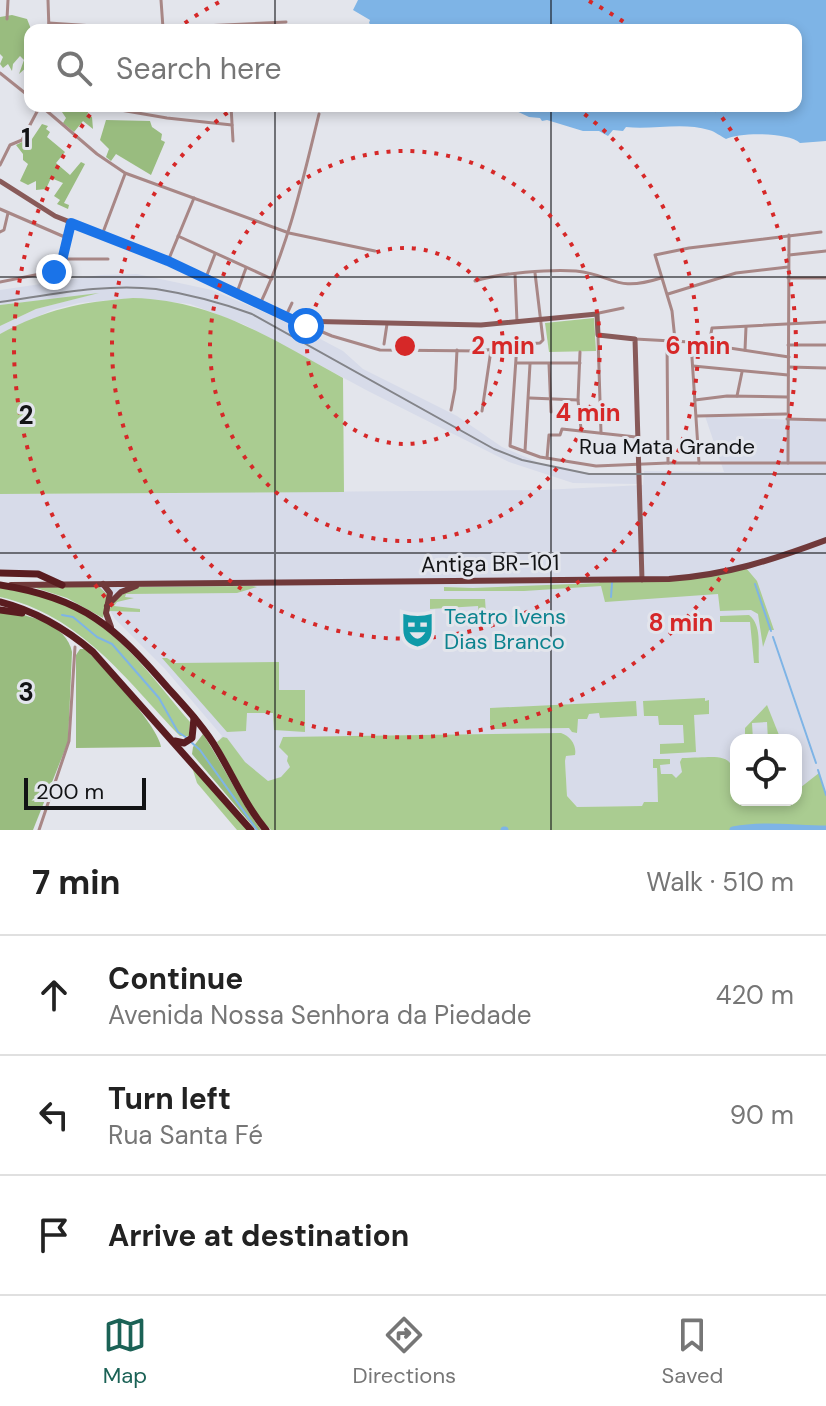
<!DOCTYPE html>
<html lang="en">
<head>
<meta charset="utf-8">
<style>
  body { margin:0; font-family:"DM Sans",sans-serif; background:#f2f2f2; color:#222 }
  .controls { position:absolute; right:24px; bottom:24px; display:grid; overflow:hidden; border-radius:16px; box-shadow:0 4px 12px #0003 }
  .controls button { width:72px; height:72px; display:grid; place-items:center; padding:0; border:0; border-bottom:2px solid #e0e0e0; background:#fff; color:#222; font:40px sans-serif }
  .scale { position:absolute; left:24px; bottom:20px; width:122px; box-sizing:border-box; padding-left:8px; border:4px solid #121315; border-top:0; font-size:22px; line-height:28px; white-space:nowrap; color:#121315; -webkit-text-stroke:6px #e3e5ec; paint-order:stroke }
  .stop { position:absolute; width:24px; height:24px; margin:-18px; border:6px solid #1a73e8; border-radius:50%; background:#fff }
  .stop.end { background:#1a73e8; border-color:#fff; box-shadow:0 2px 8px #0008 }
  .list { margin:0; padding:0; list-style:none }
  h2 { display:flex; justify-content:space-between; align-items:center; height:104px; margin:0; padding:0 32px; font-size:34px }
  h2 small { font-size:26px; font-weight:400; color:#767676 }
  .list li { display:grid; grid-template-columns:52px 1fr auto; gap:24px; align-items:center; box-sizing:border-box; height:120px; padding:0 32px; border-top:2px solid #e0e0e0 }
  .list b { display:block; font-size:30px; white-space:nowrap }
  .list p { margin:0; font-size:26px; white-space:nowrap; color:#767676 }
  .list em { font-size:26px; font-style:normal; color:#767676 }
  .icon { flex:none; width:44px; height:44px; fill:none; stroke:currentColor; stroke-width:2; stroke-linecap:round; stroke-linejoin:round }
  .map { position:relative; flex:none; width:826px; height:830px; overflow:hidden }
  .search { position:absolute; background:#fff; box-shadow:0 4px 12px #0003; left:24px; right:24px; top:24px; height:88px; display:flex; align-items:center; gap:20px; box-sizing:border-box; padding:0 28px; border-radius:16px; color:#767676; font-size:30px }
  .sheet { height:464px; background:#fff }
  nav { display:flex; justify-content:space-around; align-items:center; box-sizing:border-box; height:112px; border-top:2px solid #e0e0e0; background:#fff; font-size:22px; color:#767676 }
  nav a { display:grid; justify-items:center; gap:4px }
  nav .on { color:#1b6256 }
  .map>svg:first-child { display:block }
  .built { fill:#d7dbe9; fill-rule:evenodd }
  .green { fill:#aacc91 }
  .forest { fill:#99bc7f }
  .water { fill:#7eb4e6 }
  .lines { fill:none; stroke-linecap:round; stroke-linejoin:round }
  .stream { stroke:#7eb4e6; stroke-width:2 }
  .river { stroke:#7eb4e6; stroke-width:7 }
  .street { stroke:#a88786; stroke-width:3 }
  .secondary { stroke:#885a59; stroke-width:5 }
  .primary { stroke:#70393a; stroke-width:6 }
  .highway { stroke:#5a1c20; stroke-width:7 }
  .tram { stroke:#838489; stroke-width:2 }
  .route { stroke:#1a73e8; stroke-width:10 }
  .grid { fill:none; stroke:#121315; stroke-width:2; stroke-opacity:0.55 }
  .ring { fill:none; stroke:#d62828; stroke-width:4; stroke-dasharray:4 8 }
  .labels { text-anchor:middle; stroke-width:6; stroke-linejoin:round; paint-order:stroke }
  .street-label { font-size:22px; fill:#121315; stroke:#e3e5ec }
  .culture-label { font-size:22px; fill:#0d838f; stroke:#e3e5ec; text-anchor:start }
  .grid-label { font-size:26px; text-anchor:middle; font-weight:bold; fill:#121315; stroke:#e3e5ec; stroke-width:6; stroke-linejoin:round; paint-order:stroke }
  .centre { fill:#d62828; stroke:#e3e5ec; stroke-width:4 }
  .ring-label { font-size:24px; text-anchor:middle; font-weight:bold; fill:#d62828; stroke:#e3e5ec; stroke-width:6; stroke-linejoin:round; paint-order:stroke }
</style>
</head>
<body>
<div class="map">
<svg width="826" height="830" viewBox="0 0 826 830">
  <rect width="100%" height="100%" fill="#e3e5ec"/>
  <g class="built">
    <path d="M137,274L212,290L294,325L343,351L363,369L457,416L502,447L542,464L589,473L637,475L638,484L573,483L509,462L368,391L245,325L190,304L133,298L79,303L52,310L0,334V326L36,309L90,295L0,305V290L101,275Z"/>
    <path d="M705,416L792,420L826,418V799L794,802H645L642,806L577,807L567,796L565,761L566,756L571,755L566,740L279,829L220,739L222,736L165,669L115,619L107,606L38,571L0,569V494L543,490L643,485L644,471L724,472ZM736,740H796V800H736Z"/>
  </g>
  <g class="green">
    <path d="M99,293L36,309L0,326V305Z"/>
    <path d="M133,298C215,300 273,340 343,378L344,492L0,494V334C46,309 81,302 133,298Z"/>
    <path d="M594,318L596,351L549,352L545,323Z"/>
    <path d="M746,568L757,581L774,630H769L763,647L758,614L751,610L720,611L718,594L605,602L601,586L524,591H444V587L473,588L599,583L602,579H675Z"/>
    <path d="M98,586L108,595L103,618L67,598L33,587Z"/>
    <path d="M139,587L252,586L257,587L237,593L126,594L125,597L134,598L117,602L114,606L140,609V612L108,611L119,596Z"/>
    <path d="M0,588C16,591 33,593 48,598C112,618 149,674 190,722L189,736H180C126,680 81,615 0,597Z"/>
    <path d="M430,599H485L486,614L479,615L478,606L430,609Z"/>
    <path d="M749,615C762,625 758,647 759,663H754L750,622H720V616Z"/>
    <path d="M162,658H167L175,663L279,662V690H305V732L274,730L273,713H247L246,731L227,732Z"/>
    <path d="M705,698V701L709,700V714L694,715L696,752L660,754V744L684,743L683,725H659L658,716H644L643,701Z"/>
    <path d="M636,701L637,716L600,718L599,713L589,714L587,719H578L577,733L572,732L569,728L495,729L490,725V708Z"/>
    <path d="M767,705L781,740H768L767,722L752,723L753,740H745V728Z"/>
    <path d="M561,733C570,736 577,745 575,755L566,756L565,761L567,796L577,807L642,806L644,802H658L657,768H653V759H670V764L660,765L661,774H672L676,778L682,772L680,762L682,758C727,757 736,749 736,800H796V791L819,773L826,795V830H271L254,811L217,742L223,737L227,738L245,762L268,781L281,777L290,767L287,761L288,756L279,747L283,737Z"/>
    <path d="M192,767L248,830H237L197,783Z"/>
  </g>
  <g class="forest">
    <path d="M12,15L27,19L31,29L27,45L30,47L28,66L19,74L24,60L20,56L13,64L12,71L8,64L3,68L0,64L3,57L0,54V17Z"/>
    <path d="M58,106H85L89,109L87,116L92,117L93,129L83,121L74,132L63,123L66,118Z"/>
    <path d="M106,120L150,121L152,127L162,134L161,140L165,142L151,175L116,154L111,161L106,157L109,149L100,140Z"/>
    <path d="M42,124L48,126L46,129L50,132L47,137L65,152L56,163L70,175L81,162L85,164L64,203L69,205L68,209L57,204L60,200L54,196L63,183L51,178L46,189L36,190V181L28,185L20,181L28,164L23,160V154L16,145L22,142L28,145Z"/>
    <path d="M0,613C26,612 67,624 72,652L68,742L33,830H0Z"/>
    <path d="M80,649H85C103,667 157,724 161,747L76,748V655Z"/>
    <path d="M203,734C224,766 239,800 261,830H256L192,754L193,747Z"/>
  </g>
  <path class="water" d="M358,0H826V141L800,143C789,132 739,132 726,139C720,136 716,132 709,130C683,122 652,130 626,127L623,131L613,130L608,136L599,131H583L547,120L542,121L540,118L529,117L506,106H796V30H376L369,23L370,20L353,10Z"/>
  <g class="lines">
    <g class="stream">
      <path d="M755,584L771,631"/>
      <path d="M611,597L612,583"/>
      <path d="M62,615L73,617L97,637L112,644L159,698L178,732L187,738"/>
      <path d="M773,637L816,763"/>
      <path d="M191,742L200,750L257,830"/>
      <path d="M818,770L826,795"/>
    </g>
    <g class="river">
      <path d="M504,830H505"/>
      <path d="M733,830C765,824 794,829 826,829"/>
    </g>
    <g class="street">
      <path d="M48,0L49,30"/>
      <path d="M161,0L163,28"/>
      <path d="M7,19L8,0"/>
      <path d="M49,23L139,29L286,22"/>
      <path d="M0,73L30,97"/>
      <path d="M41,106L97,154L125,173L289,233L375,251"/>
      <path d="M97,106L167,118L232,125"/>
      <path d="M231,106L233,141"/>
      <path d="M0,165L10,145L22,140L40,106"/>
      <path d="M0,209L67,238"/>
      <path d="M0,232L4,230L8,213"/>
      <path d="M102,235L125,174"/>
      <path d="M178,236L272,279"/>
      <path d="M789,255L826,251"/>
      <path d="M62,259H108"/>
      <path d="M168,261L194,198"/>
      <path d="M515,274L517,322"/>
      <path d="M788,278H826"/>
      <path d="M205,280L215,254"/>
      <path d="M475,281C499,273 551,269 576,271C615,275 614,293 661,278"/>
      <path d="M0,282L60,270L71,225"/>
      <path d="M668,294L736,273L788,267"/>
      <path d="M236,295L246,268"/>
      <path d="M260,304C289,244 303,179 319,114"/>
      <path d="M599,313L623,308"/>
      <path d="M285,318L292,303"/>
      <path d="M301,323L332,336L380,350L482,351L513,345L540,343L543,340L535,273"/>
      <path d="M598,337L601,433"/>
      <path d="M635,339L690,342L789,357"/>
      <path d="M667,340L668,463"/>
      <path d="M675,340L672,311L655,255L689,248L821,232"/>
      <path d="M691,343L699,463"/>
      <path d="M384,344L387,324"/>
      <path d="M517,344L510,446L540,457L596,466L668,463H826"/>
      <path d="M709,345L712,328L826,322"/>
      <path d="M788,345H826"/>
      <path d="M745,350L746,327"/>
      <path d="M580,352L578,400L581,429"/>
      <path d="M517,363H580"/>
      <path d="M549,364L551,412"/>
      <path d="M693,366L788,375"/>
      <path d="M789,367L826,368"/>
      <path d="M737,396L742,372"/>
      <path d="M530,398L578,400"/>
      <path d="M695,400L727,396L787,397"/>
      <path d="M451,410L455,389L457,350"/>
      <path d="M482,411L491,350"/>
      <path d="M697,416L786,414"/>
      <path d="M787,419L826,420"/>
      <path d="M525,451L530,364"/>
      <path d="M547,458L549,435H560L562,429L636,437"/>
      <path d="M788,463L789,235"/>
      <path d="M39,830L69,741L75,647"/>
    </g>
    <path class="secondary" d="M0,181L55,216L168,261L294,321L481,325L597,314L598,335L635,339L642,580"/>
    <g class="primary">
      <path d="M103,584L110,593L106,613L111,627"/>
      <path d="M11,585L669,579C727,575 772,560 826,540"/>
      <path d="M107,606L121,592L136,586"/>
    </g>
    <g class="highway">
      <path d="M0,573L38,574L62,585"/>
      <path d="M0,585C84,598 115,627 168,688C186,708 205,728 218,751C234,778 246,806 266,830"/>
      <path d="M0,602C35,611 66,629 93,652L251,830"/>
      <path d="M0,610L22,613"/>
      <path d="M175,741L184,743L192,738L194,718"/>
    </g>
    <path class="tram" d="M0,302C50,295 105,283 156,289C188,294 222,303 252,314L494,449L522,460L589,474H826"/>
  </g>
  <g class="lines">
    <path class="route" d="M54,272L60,269L71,223L168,261L306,326"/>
  </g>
  <path class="grid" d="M275,0V30M551,0V30M275,106V830M551,106V830M0,277H826M0,553H826"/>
  <g class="ring">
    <circle cx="405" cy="346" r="98"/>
    <circle cx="405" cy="346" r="195"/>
    <path d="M575 107A293 293 0 1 1 235 107"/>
    <path d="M175 30A391 391 0 0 1 221 1M589 1A391 391 0 0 1 635 30M715 108A391 391 0 1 1 95 108"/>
  </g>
  <defs>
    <symbol id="theatre-bare" viewBox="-9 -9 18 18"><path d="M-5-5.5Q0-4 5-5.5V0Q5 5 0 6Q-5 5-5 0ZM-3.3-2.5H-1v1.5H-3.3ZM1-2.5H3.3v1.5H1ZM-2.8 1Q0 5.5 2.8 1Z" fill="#0f9aa8" stroke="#e3e5ec" stroke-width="2.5" paint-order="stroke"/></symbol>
  </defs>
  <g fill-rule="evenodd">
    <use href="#theatre-bare" x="392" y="604" width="51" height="51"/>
  </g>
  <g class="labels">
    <g class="street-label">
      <text x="667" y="454">Rua Mata Grande</text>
      <text transform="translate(490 563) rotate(-1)" y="8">Antiga BR-101</text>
    </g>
    <g class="culture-label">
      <text x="444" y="624">Teatro Ivens<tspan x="444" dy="25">Dias Branco</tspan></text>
    </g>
  </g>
  <g class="grid-label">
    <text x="26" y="147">1</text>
    <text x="26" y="424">2</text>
    <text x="26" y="701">3</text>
  </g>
  <circle cx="405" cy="346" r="12" class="centre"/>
  <g class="ring-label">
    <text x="503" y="354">2 min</text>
    <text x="698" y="354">6 min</text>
    <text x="588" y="421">4 min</text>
    <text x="681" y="631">8 min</text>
  </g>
</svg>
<div class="controls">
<button><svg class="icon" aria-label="locate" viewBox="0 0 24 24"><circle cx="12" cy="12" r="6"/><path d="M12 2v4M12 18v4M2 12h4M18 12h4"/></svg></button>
</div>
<div class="scale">200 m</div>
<div class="stop" style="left:306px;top:326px"></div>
<div class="stop end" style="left:54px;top:272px"></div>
<div class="search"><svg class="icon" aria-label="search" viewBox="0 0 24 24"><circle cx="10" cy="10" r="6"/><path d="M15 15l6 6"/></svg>Search here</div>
</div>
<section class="sheet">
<h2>7 min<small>Walk · 510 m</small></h2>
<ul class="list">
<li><svg class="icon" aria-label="ahead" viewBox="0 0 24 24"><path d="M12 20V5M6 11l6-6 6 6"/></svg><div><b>Continue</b><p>Avenida Nossa Senhora da Piedade</p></div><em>420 m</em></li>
<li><svg class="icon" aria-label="left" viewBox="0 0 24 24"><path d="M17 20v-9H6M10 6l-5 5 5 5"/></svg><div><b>Turn left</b><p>Rua Santa Fé</p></div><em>90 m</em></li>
<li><svg class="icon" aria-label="arrive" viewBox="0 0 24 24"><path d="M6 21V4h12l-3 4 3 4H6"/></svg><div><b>Arrive at destination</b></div></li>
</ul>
</section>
<nav>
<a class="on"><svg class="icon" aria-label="map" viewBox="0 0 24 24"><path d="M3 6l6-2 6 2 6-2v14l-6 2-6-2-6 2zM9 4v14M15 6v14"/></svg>Map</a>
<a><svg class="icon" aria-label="directions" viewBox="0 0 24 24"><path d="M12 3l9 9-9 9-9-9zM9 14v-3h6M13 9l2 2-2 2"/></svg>Directions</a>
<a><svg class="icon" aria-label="saved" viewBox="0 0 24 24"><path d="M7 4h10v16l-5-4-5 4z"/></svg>Saved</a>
</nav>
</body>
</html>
